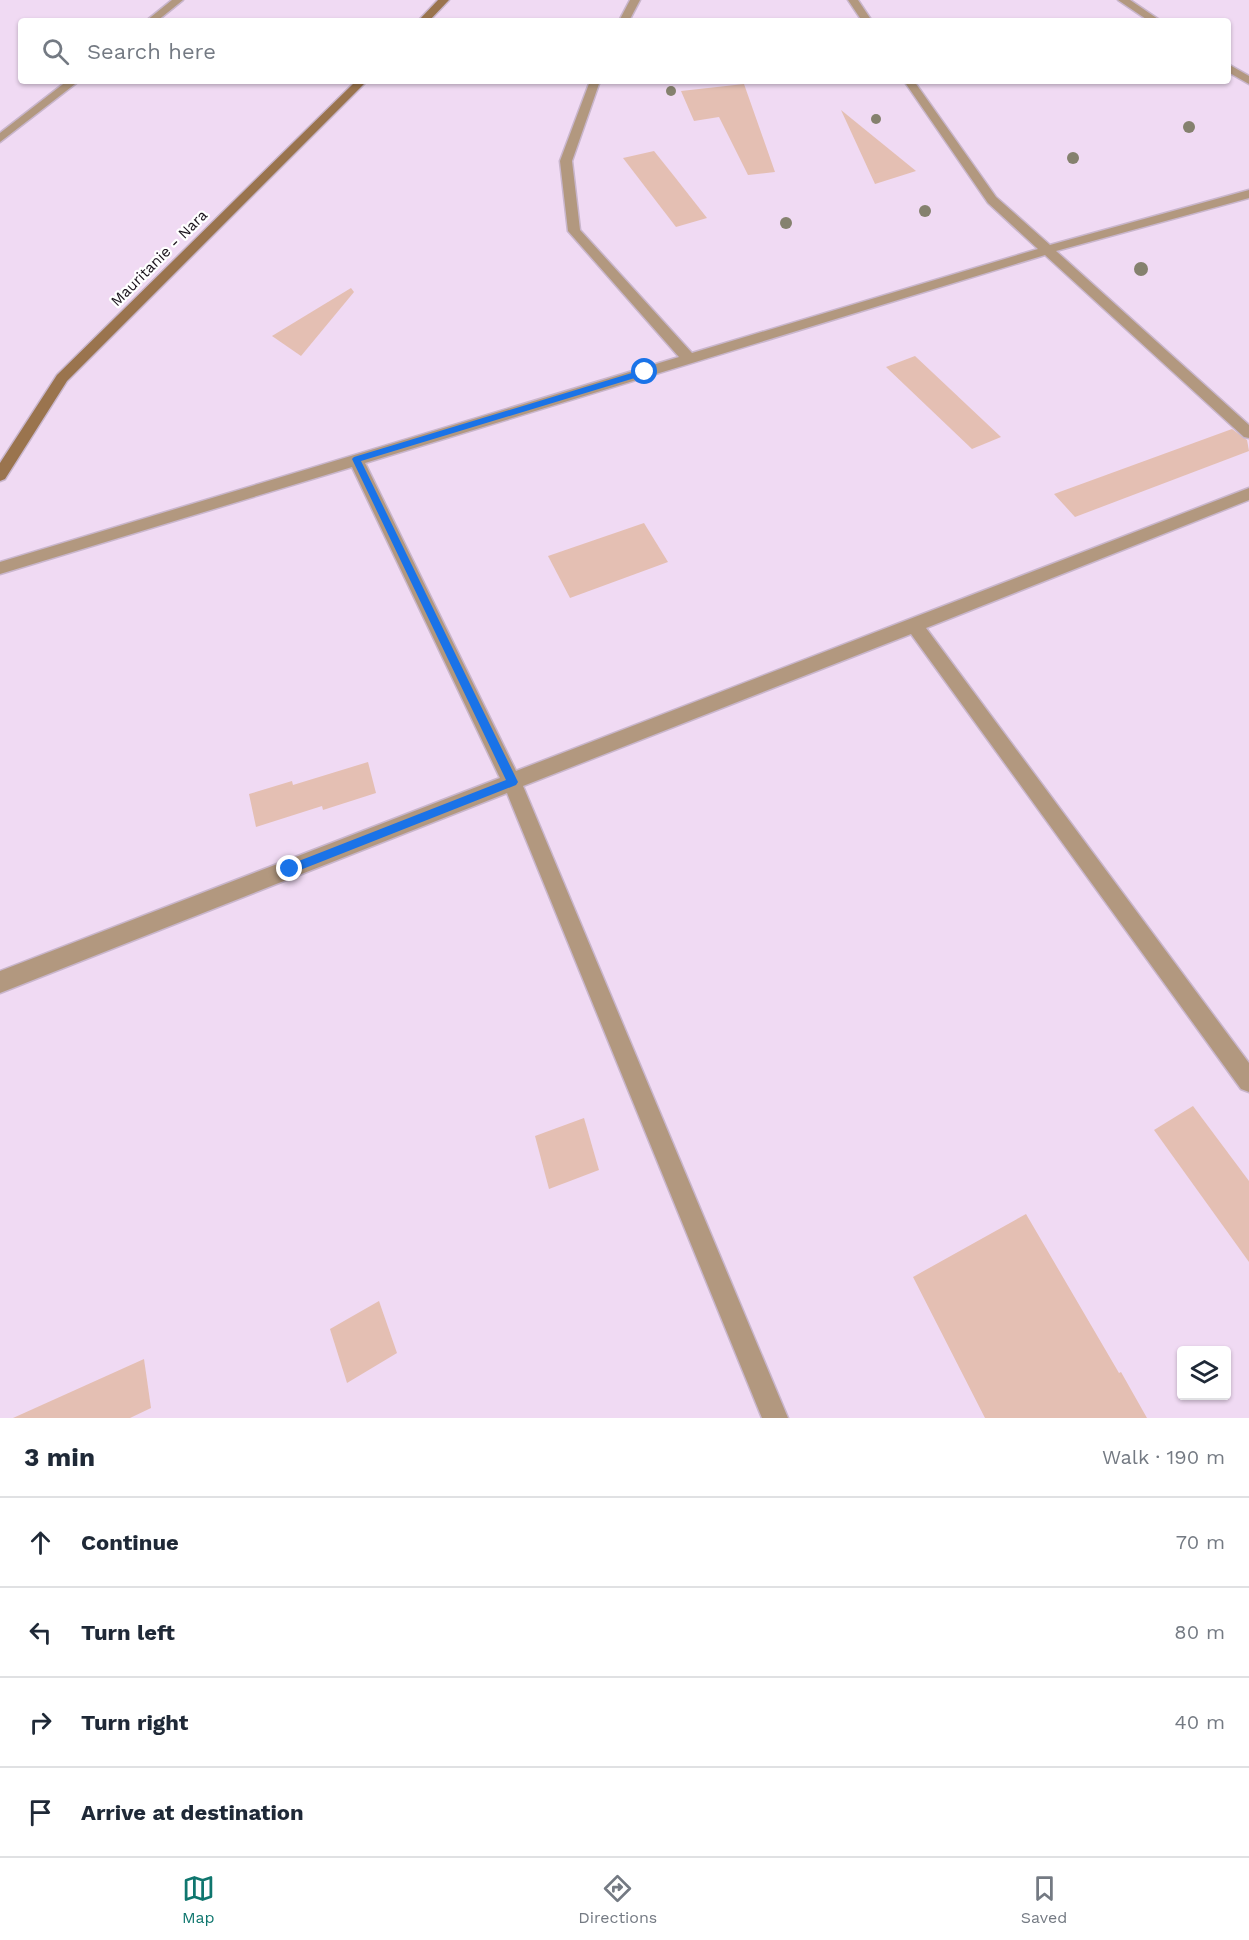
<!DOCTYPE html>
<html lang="en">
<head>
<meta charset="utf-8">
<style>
  body { margin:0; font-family:"Work Sans",sans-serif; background:#f6f6f7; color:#1f2937 }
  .controls { position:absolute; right:18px; bottom:18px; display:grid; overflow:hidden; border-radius:6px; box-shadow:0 2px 4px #0004 }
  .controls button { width:54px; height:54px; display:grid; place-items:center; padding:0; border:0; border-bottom:2px solid #e0e1e3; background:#fff; color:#1f2937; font:30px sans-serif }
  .stop { position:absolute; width:18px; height:18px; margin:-14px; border:4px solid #1a73e8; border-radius:50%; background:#fff }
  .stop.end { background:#1a73e8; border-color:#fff; box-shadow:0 2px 6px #0008 }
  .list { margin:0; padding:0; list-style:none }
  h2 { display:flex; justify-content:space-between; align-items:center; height:78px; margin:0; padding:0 24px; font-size:26px }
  h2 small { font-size:20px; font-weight:400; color:#747a83 }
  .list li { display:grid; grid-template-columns:39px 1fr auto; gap:18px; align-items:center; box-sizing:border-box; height:90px; padding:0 24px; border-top:2px solid #e0e1e3 }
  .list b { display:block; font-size:22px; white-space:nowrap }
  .list em { font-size:20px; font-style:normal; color:#747a83 }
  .icon { flex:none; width:33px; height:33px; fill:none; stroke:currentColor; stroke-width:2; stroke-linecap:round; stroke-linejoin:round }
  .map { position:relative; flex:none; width:1249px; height:1418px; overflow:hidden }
  .search { position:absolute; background:#fff; box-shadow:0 2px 4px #0004; left:18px; right:18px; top:18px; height:66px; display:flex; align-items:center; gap:15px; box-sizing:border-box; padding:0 21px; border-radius:6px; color:#747a83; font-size:22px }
  .sheet { height:438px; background:#fff }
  nav { display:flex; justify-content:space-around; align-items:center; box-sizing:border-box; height:84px; border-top:2px solid #e0e1e3; background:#fff; font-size:16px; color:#747a83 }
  nav a { display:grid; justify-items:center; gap:3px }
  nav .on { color:#0f766e }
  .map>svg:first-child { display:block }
  .building { fill:#e4bfb3 }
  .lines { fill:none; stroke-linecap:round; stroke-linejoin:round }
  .minor-casing { stroke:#c9b6cc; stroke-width:3 }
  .secondary-casing { stroke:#c9b6cc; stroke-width:3 }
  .minor { fill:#b2987f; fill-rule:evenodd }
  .secondary { fill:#9a744e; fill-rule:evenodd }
  .tree { fill:#85816e }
  .route { fill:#1a73e8 }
  .labels { text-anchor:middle; stroke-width:4.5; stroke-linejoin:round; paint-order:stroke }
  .far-street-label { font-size:15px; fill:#1a131c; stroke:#fff }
</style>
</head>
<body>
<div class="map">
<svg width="1249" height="1418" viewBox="0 0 1249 1418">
  <rect width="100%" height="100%" fill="#f0daf3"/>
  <g class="building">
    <path d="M744,84L775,172L748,175L719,117L694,121L681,91Z"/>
    <path d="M841,110L916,171L875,184Z"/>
    <path d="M654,151L674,176L707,218L676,227L623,158Z"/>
    <path d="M351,288L354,292L301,356L272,336Z"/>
    <path d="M915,356L1001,437L972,449L886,367Z"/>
    <path d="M1232,429L1247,440L1249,451L1075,517L1054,494Z"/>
    <path d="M644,523L668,562L570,598L548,556Z"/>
    <path d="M368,762L376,793L323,810L322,806L256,827L249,794L292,781L293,785Z"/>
    <path d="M1193,1106L1249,1181V1262L1154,1130Z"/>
    <path d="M584,1118L599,1170L549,1189L535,1136Z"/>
    <path d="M1026,1214L1119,1373L1121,1372L1147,1418H985L913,1277Z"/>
    <path d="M379,1301L397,1353L347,1383L330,1329Z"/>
    <path d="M144,1359L151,1408L130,1418H13Z"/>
  </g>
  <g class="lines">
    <defs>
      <g id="minor">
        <path d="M172,0H183L157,21H146Z"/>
        <path d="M630,0H640L629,21H619Z"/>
        <path d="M848,0H858L872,21H862Z"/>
        <path d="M1118,0H1130L1161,21H1149Z"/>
        <path d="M1228,64L1249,76V84L1228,72Z"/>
        <path d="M67,81H79L0,142V133Z"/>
        <path d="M590,81H600L572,161L580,230L692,353L1038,249L988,203L904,81H914L996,197L1050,245L1249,190V198L1056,251L1249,425V438L1244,437L1045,255L365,463L516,771L1249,488V500L926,628L1249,1063V1092L1241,1089L911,634L523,786L788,1418H762L507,793L0,993V971L500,778L352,467L0,574V562L679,357L568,231L560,161Z"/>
      </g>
      <g id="secondary">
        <path d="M438,0H449L429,21H418Z"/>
        <path d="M356,81H367L67,381L5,479L0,481V463L57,375Z"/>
      </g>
    </defs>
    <use href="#minor" class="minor-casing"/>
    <use href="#secondary" class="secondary-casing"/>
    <use href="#minor" class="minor"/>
    <use href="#secondary" class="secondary"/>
  </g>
  <g class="tree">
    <circle cx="671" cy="91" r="5"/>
    <circle cx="876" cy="119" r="5"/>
    <circle cx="1189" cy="127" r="6"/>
    <circle cx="1073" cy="158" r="6"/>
    <circle cx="925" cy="211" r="6"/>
    <circle cx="786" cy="223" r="6"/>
    <circle cx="1141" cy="269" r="7"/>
  </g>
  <path class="route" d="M645,369L648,370V374L361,461L518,782L516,785L290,874L286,873V866L506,780L352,459L354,457Z"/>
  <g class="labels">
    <g class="far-street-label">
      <text transform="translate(159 258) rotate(-45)" y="5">Mauritanie - Nara</text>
    </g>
  </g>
</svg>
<div class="controls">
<button><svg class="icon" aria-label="layers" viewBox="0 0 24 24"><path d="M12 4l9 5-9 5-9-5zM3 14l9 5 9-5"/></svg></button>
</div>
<div class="stop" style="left:645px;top:372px"></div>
<div class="stop end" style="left:290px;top:869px"></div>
<div class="search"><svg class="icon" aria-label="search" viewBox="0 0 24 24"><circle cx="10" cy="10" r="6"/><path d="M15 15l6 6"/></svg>Search here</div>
</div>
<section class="sheet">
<h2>3 min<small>Walk · 190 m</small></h2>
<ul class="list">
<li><svg class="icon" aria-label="ahead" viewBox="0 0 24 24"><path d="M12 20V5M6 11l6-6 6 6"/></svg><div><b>Continue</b></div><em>70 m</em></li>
<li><svg class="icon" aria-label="left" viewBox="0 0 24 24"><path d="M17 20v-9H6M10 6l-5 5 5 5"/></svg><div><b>Turn left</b></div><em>80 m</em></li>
<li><svg class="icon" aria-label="right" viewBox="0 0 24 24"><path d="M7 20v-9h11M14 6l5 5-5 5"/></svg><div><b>Turn right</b></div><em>40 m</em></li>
<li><svg class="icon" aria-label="arrive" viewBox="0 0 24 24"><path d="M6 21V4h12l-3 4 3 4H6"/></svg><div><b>Arrive at destination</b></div></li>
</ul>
</section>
<nav>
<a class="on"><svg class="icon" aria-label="map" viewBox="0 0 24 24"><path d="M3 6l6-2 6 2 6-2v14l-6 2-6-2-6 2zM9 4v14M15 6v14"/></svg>Map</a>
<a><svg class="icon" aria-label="directions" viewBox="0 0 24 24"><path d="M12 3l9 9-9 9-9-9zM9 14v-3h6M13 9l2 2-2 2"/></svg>Directions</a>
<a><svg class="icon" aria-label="saved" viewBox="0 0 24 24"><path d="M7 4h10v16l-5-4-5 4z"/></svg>Saved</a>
</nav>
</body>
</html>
